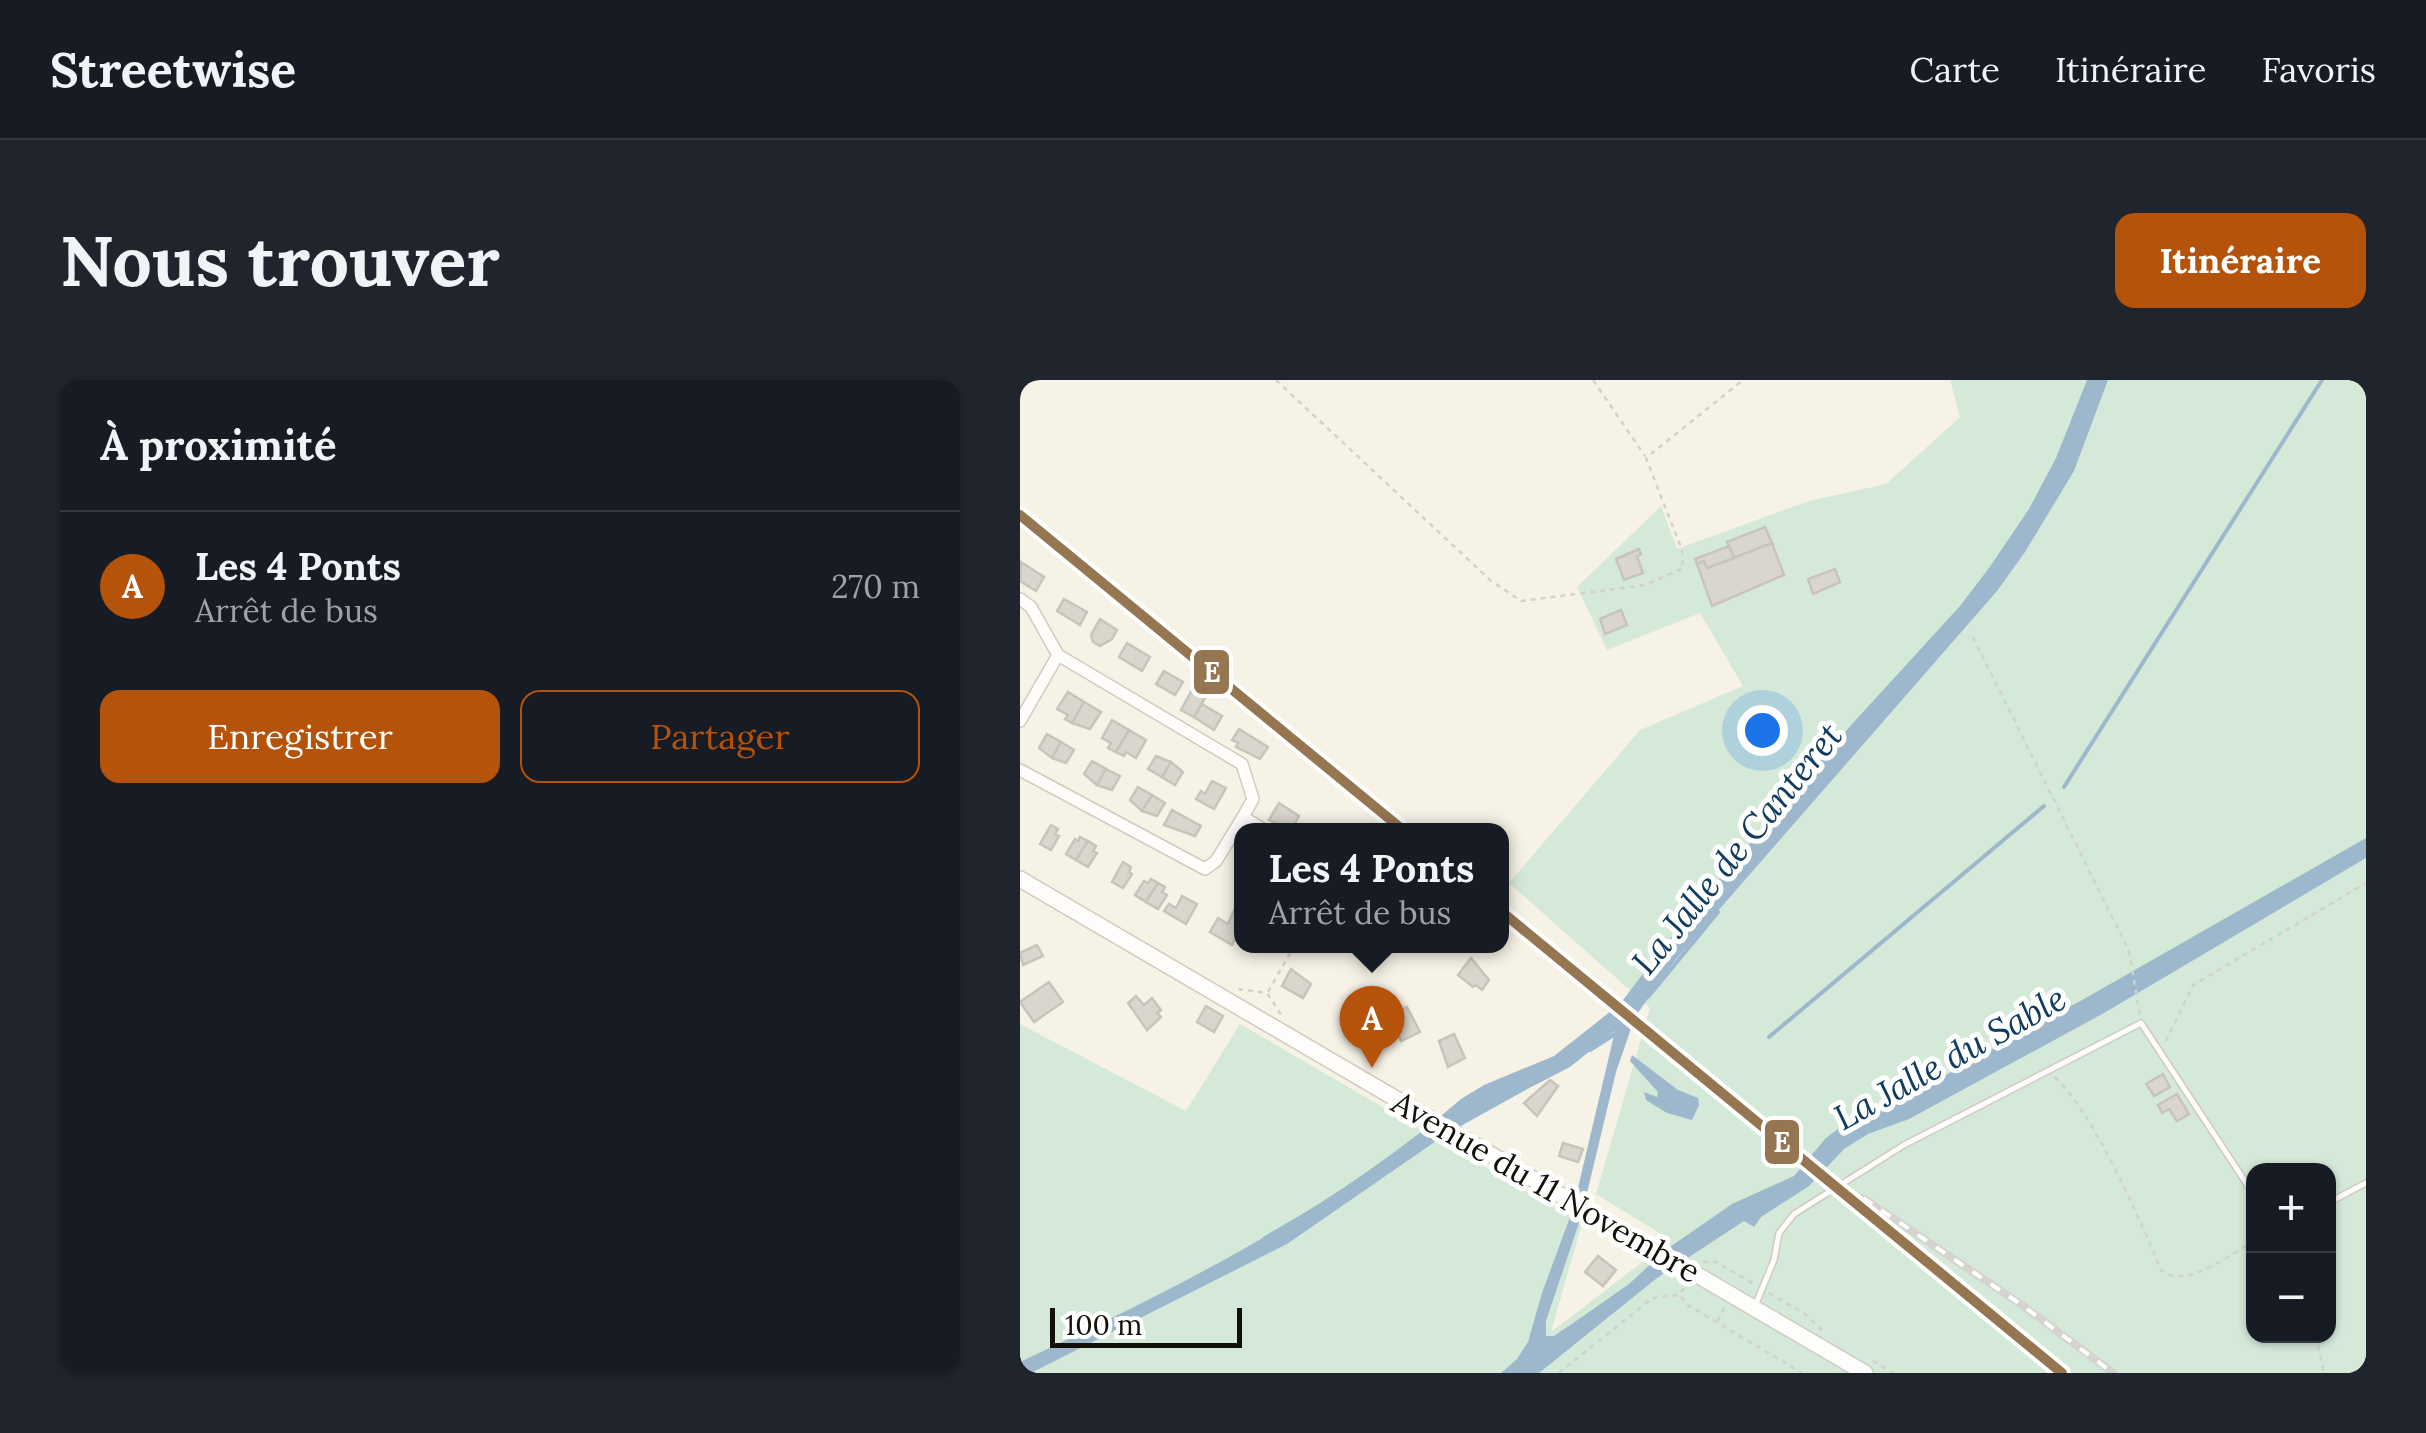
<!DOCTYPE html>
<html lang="fr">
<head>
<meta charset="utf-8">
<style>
  body { margin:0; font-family:Lora,serif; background:#20242c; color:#f1f3f6 }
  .controls { position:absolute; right:30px; bottom:30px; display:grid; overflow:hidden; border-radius:20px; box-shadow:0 2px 8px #0004 }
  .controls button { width:90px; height:90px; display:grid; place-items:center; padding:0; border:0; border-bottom:2px solid #363941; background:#171b24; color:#f1f3f6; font:50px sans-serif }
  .scale { position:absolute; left:30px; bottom:25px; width:192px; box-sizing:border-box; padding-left:10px; border:5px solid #131009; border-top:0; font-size:28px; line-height:35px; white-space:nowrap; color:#131009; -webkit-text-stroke:8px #fff; paint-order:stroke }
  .you { position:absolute; left:742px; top:350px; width:35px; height:35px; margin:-25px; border:8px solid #fff; border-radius:50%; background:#1a73e8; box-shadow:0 0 0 15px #1a73e833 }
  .badge { display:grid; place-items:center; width:65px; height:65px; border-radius:50%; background:#b45309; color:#fff; font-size:32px; font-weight:700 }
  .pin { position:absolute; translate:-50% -82px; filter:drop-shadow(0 2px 5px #0008) }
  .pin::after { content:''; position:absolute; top:52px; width:35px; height:30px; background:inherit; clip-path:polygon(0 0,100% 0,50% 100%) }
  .popup { position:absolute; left:214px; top:443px; width:275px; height:130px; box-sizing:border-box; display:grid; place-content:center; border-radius:20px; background:#171b24; filter:drop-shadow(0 2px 8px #0005); font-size:32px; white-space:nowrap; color:#9ea1a6 }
  .popup b { font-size:38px; color:#f1f3f6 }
  .popup::after { content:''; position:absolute; left:50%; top:100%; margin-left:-20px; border:20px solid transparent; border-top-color:#171b24 }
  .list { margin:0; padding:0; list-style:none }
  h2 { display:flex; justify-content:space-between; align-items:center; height:130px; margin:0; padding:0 40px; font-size:42px }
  h2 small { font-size:32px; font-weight:400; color:#9ea1a6 }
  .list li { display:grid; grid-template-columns:65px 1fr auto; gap:30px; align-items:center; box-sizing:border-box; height:150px; padding:0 40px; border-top:2px solid #363941 }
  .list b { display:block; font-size:38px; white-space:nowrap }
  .list p { margin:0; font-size:32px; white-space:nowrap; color:#9ea1a6 }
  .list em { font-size:32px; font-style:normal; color:#9ea1a6 }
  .actions { display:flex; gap:20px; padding:30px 40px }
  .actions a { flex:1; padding:22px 0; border:2px solid #b45309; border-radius:20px; text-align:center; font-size:35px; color:#b45309 }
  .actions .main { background:#b45309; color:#fff }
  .map { position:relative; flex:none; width:1346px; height:993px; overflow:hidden; border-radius:20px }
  header { display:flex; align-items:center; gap:60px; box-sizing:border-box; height:140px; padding:0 50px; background:#171b24; border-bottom:2px solid #363941 }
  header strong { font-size:48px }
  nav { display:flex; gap:55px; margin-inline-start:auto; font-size:35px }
  .intro { display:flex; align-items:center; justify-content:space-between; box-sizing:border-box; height:240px; padding:0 60px }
  h1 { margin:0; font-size:70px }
  .button { padding:25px 45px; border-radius:20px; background:#b45309; color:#fff; font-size:35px; font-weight:700 }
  main { display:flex; gap:60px; padding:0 60px }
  aside { flex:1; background:#171b24; border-radius:20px; box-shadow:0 2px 8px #0004 }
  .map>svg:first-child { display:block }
  .green { fill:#d5e9d9; fill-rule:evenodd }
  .water { fill:#9db7cd }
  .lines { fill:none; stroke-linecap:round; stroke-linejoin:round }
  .stream { stroke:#9db7cd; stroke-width:4 }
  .building { fill:#dad6cd; stroke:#c8c4bb; stroke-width:2.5 }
  .service-casing { stroke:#cfcbc1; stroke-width:8 }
  .minor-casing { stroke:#cfcbc1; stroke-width:14 }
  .secondary-casing { stroke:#cfcbc1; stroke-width:18 }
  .path { stroke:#d2d1cd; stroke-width:2.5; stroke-dasharray:5 5; stroke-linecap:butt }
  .service { stroke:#fefdfb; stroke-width:5 }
  .minor { stroke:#fefdfb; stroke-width:11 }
  .secondary { stroke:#fefdfb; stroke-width:15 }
  .rail-casing { stroke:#d4d3cf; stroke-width:8 }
  .rail { stroke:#fff; stroke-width:4; stroke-dasharray:11; stroke-linecap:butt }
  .tram-1-casing { stroke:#fff; stroke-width:18 }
  .tram-1 { stroke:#967651; stroke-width:10 }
  .labels { text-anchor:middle; stroke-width:10; stroke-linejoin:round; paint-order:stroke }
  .street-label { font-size:32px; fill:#131009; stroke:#fff }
  .water-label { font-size:35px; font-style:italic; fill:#0f3c60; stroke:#fff }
  .line-badge { stroke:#fff; stroke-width:4 }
  .badge-label { font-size:28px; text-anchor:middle; font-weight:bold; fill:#fff }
</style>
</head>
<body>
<header>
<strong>Streetwise</strong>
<nav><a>Carte</a><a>Itinéraire</a><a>Favoris</a></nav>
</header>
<div class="intro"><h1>Nous trouver</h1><a class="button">Itinéraire</a></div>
<main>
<aside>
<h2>À proximité<small></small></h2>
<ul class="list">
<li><span class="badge">A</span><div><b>Les 4 Ponts</b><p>Arrêt de bus</p></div><em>270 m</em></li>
</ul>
<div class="actions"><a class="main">Enregistrer</a><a>Partager</a></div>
</aside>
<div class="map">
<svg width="1346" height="993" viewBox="0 0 1346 993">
  <rect width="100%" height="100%" fill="#f7f2e6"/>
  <path class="green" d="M930,0H1346V993H0V644L166,731L220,644L562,843L531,952L651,860L576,814L630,628L489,503L620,350L723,306L680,233L587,270L557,207L641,126L657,169L789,121L866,104L940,37ZM1234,791H1308V956H1234Z"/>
  <g class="water">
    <path d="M1067,0H1088L1054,91L1005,172L977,211L656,579L615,637L596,692L562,834L526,941V956H534L562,937L609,904L647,869L712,824L774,796L805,759L825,743L911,703L1064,619L1346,458V478L1084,633L889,739L848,754L824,769L789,806L741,837L734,847L724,841L637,898L519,993H481L497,979L508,962L522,913L553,829L595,651L550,687L445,741L267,864L11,993H0V982C155,909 310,832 441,719L464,705L534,676L600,624L664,540L833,343L940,226L969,188L1009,129L1036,78Z"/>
    <path d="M612,675L658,710L678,718L679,725L672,740L647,733L626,720L624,712L637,717L638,712L610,681Z"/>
  </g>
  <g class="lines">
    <g class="stream">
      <path d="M1044,407L1302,0"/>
      <path d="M628,617L698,532"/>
      <path d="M749,657L1024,426"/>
      <path d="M570,670L600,651"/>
      <path d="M435,747L505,708"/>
      <path d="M245,858L285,835"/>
    </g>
  </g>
  <g class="building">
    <path d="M745,147L752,163L714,178L707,162Z"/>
    <path d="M752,163L764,195L692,226L677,184L684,181L687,188Z"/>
    <path d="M709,166L714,178L687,188L684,181L677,184L675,179Z"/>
    <path d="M619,169L621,174L617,176L623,193L604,200L596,179Z"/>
    <path d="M1,182L24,197L16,211L0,201Z"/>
    <path d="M815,189L820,202L793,214L788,199Z"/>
    <path d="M44,219L67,232L60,245L37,231Z"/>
    <path d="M601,230L607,245L585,254L580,239Z"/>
    <path d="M80,239L97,250L92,259L80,266L73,262L71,255Z"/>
    <path d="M107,263L130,277L122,291L99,277Z"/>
    <path d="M144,291L163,302L155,315L136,304Z"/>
    <path d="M172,310L185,318L174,337L161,330Z"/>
    <path d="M48,312L64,322L52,343L45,339L48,335L37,329Z"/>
    <path d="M64,322L81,332L70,349L52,343Z"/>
    <path d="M182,324L202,336L194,350L174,337Z"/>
    <path d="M92,340L109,350L96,372L88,368L91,363L82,358Z"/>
    <path d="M219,349L248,367L240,379L216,367L218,363L212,360Z"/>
    <path d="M109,350L126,360L116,378L106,372L104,376L96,372Z"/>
    <path d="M27,354L41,362L32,378L19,368Z"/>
    <path d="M41,362L54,370L46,383L32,378Z"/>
    <path d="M136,376L151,382L142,397L128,389Z"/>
    <path d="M72,381L86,389L77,405L64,394Z"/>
    <path d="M151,382L163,392L155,405L142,397Z"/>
    <path d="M86,389L100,396L92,410L77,405Z"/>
    <path d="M192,401L206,408L194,429L176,419L181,411L185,414Z"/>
    <path d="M118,407L132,415L122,431L110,420Z"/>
    <path d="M132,415L145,423L137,436L122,431Z"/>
    <path d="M259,423L279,436L271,450L249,440Z"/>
    <path d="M152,430L181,446L175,456L144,445Z"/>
    <path d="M31,445L38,449L35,454L39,456L31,470L20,464Z"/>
    <path d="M60,457L68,461L56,480L46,474L55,459L58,461Z"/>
    <path d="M68,461L76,466L73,471L77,473L68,487L56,480Z"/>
    <path d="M103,482L111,487L109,492L112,494L103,508L92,502Z"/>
    <path d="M131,499L138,503L126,522L115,515L124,501L128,503Z"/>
    <path d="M138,503L145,507L142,512L147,515L138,529L126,522Z"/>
    <path d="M162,516L177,524L166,544L144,531L149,524L156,528Z"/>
    <path d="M216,526L222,530V548L212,565L190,552L198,538L208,544Z"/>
    <path d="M17,565L23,576L3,585L0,573Z"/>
    <path d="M451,578L469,600L462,610L456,605L453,607L438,595Z"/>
    <path d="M271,589L291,604L283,618L262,606Z"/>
    <path d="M29,602L43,622L14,642L0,622Z"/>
    <path d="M116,616L124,625L132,618L141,630L137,633L141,637L127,650L108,623Z"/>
    <path d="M186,626L203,636L194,652L177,642Z"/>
    <path d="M387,627L400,652L381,661L375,649L381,646L375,633Z"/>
    <path d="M434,654L445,678L428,687L419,661Z"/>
    <path d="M1143,694L1150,707L1134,716L1126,704Z"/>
    <path d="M530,700L538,706L517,736L504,723Z"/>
    <path d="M1157,714L1169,734L1157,741L1149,729L1142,733L1138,725Z"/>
    <path d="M543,763L563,769L558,782L539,776Z"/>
    <path d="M578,876L596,890L583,906L565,892Z"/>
  </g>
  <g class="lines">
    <defs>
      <g id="service">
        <path d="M1308,823L1346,803"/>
        <path d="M735,926L754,880L759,853L774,834L884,765L1121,643L1234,815"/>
      </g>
      <g id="minor">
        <path d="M0,219L11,227L38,275"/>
        <path d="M0,341L38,275L222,384L233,419L223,437"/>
        <path d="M0,390L185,489L196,481L223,437L244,450"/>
      </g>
      <path id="secondary" d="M0,499L845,993"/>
    </defs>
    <use href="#service" class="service-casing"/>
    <use href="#minor" class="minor-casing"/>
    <use href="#secondary" class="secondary-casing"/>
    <g class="path">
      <path d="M256,0L470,200L501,221L626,205L663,188L662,170L626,78L723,0"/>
      <path d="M573,0L625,76"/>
      <path d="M953,257L1109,571L1120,636"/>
      <path d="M218,609L247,613L262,636"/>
      <path d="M248,612L274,566"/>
      <path d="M1146,661L1173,605L1346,503"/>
      <path d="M1035,697C1075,736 1119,837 1141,890C1165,911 1210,874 1234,861"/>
      <path d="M683,882H696L734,904"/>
      <path d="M749,913L785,934L804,952"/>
      <path d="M661,917L666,924L782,993"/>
      <path d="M698,941L705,926"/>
      <path d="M1296,956L1304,993"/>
      <path d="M853,981L873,993"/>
      <path d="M539,993L632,918L659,915L666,905"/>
    </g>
    <use href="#service" class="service"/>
    <use href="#minor" class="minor"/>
    <use href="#secondary" class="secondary"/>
    <defs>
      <path id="rail" d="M843,818L1002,925L1093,993"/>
    </defs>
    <use href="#rail" class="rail-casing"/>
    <use href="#rail" class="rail"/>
    <defs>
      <g id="tram-1">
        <path d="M0,135L383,450"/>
        <path d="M482,532L1042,993"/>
      </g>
    </defs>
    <use href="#tram-1" class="tram-1-casing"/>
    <use href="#tram-1" class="tram-1"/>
  </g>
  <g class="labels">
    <g class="street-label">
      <text transform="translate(526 807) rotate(30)" y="11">Avenue du 11 Novembre</text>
    </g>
    <g class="water-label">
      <text transform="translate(717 469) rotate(-51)" y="12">La Jalle de Canteret</text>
      <text transform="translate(930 678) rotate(-29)" y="12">La Jalle du Sable</text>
    </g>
  </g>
  <g class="line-badge">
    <rect x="172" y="268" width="39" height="48" rx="10" fill="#967651"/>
    <rect x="743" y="738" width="38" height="48" rx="10" fill="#967651"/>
  </g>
  <g class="badge-label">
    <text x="192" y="302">E</text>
    <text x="762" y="772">E</text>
  </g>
</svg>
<div class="controls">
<button>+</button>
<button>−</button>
</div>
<div class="scale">100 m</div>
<div class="you"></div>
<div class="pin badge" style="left:352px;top:688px">A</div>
<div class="popup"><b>Les 4 Ponts</b>Arrêt de bus</div>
</div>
</main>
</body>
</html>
